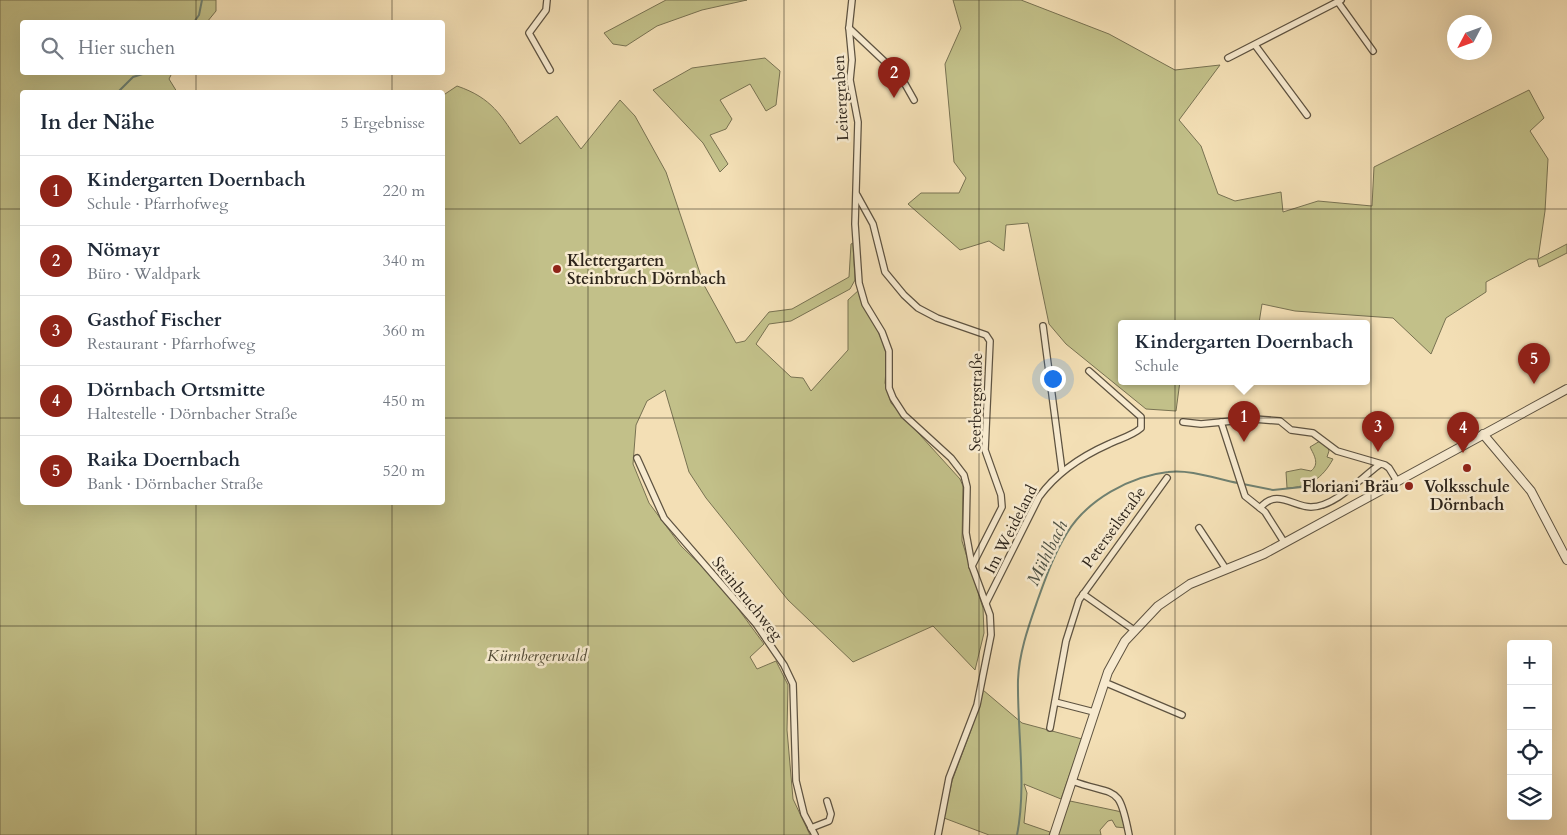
<!DOCTYPE html>
<html lang="de">
<head>
<meta charset="utf-8">
<style>
  body { margin:0; font-family:Cardo,serif; background:#f2f2f3; color:#1f2937 }
  .controls { position:absolute; right:15px; bottom:15px; display:grid; overflow:hidden; border-radius:5px; box-shadow:0 5px 20px #0002 }
  .controls button { width:45px; height:45px; display:grid; place-items:center; padding:0; border:0; border-bottom:1px solid #e0e1e3; background:#fff; color:#1f2937; font:25px sans-serif }
  .compass { position:absolute; left:1447px; top:15px; width:45px; height:45px; border-radius:50%; background:#fff; box-shadow:0 5px 20px #0002; rotate:229deg }
  .you { position:absolute; left:1052px; top:378px; width:18px; height:18px; margin:-12px; border:4px solid #fff; border-radius:50%; background:#1a73e8; box-shadow:0 0 0 8px #1a73e833 }
  .badge { display:grid; place-items:center; width:32px; height:32px; border-radius:50%; background:#8f2418; color:#fff; font-size:16px; font-weight:700 }
  .pin { position:absolute; translate:-50% -41px; filter:drop-shadow(0 1px 2px #0008) }
  .pin::after { content:''; position:absolute; top:26px; width:18px; height:15px; background:inherit; clip-path:polygon(0 0,100% 0,50% 100%) }
  .popup { position:absolute; left:1118px; top:320px; width:252px; height:65px; box-sizing:border-box; display:grid; place-content:center; border-radius:5px; background:#fff; filter:drop-shadow(0 1px 4px #0005); font-size:16px; white-space:nowrap; color:#747a83 }
  .popup b { font-size:19px; color:#1f2937 }
  .popup::after { content:''; position:absolute; left:50%; top:100%; margin-left:-10px; border:10px solid transparent; border-top-color:#fff }
  .list { margin:0; padding:0; list-style:none }
  h2 { display:flex; justify-content:space-between; align-items:center; height:65px; margin:0; padding:0 20px; font-size:21px }
  h2 small { font-size:16px; font-weight:400; color:#747a83 }
  .list li { display:grid; grid-template-columns:32px 1fr auto; gap:15px; align-items:center; box-sizing:border-box; height:70px; padding:0 20px; border-top:1px solid #e0e1e3 }
  .list b { display:block; font-size:19px; white-space:nowrap }
  .list p { margin:0; font-size:16px; white-space:nowrap; color:#747a83 }
  .list em { font-size:16px; font-style:normal; color:#747a83 }
  .icon { flex:none; width:28px; height:28px; fill:none; stroke:currentColor; stroke-width:2; stroke-linecap:round; stroke-linejoin:round }
  .map { position:relative; flex:none; width:1567px; height:835px; overflow:hidden }
  .search { position:absolute; background:#fff; box-shadow:0 5px 20px #0002; left:20px; top:20px; width:425px; height:55px; display:flex; align-items:center; gap:12px; box-sizing:border-box; padding:0 18px; border-radius:5px; color:#747a83; font-size:19px }
  .panel { position:absolute; background:#fff; box-shadow:0 5px 20px #0002; left:20px; top:90px; width:425px; height:415px; border-radius:5px }
  .map>svg:first-child { display:block }
  .green { fill:#c2c089; stroke:#787252 }
  .lines { fill:none; stroke-linecap:round; stroke-linejoin:round }
  .stream { stroke:#708070; stroke-width:2 }
  .minor-casing { stroke:#5e5341; stroke-width:8 }
  .tertiary-casing { stroke:#5e5341; stroke-width:10 }
  .minor { stroke:#f7eacf; stroke-width:5.5 }
  .tertiary { stroke:#f7eacf; stroke-width:8 }
  .grid { fill:none; stroke:#2d241a; stroke-width:1; stroke-opacity:0.55 }
  .poi-dot { fill:#8f2418; stroke:#f7eacf; stroke-width:2 }
  .labels { text-anchor:middle; stroke-width:5; stroke-linejoin:round; paint-order:stroke }
  .street-label { font-size:16px; fill:#2d241a; stroke:#f7eacf }
  .poi-label { font-size:16px; font-weight:bold; fill:#2d241a; stroke:#f7eacf; text-anchor:start }
  .park-label { font-size:16px; font-style:italic; fill:#524b36; stroke:#f7eacf }
  .water-label { font-size:18px; font-style:italic; fill:#4e5245; stroke:#f7eacf }
</style>
</head>
<body>
<div class="map">
<svg width="1567" height="835" viewBox="0 0 1567 835">
  <rect width="100%" height="100%" fill="#f3dfb5"/>
  <filter id="stains"><feTurbulence type="fractalNoise" baseFrequency=".004" numOctaves="4"/><feColorMatrix values="0 0 0 0 .2 0 0 0 0 .09 0 0 0 0 .02 0 0 0 .5 -.17"/></filter>
  <radialGradient id="worn" r=".72"><stop offset=".6" stop-color="#630" stop-opacity="0"/><stop offset="1" stop-color="#630" stop-opacity=".3"/></radialGradient>
  <g class="green">
    <path d="M0,0H216V11L207,22H22V72L172,73L169,79L177,92H22V502H442V96L457,86C492,98 501,115 520,144L557,116L581,149L620,100L635,116L666,172L704,285L736,343L745,341L769,312L792,309L849,277L851,244L853,243L855,280L850,289L791,321L769,324L756,344L791,377L803,378L811,391L848,350V300L860,289L883,343L887,356L885,383L891,403L960,479L963,486L962,541L983,608L984,633L975,670L933,626L853,662L788,600L706,498L689,472L665,390L647,401L636,425L633,464L649,503L681,546L720,584L764,644L750,657L757,669L776,661L788,685L787,730L793,799L810,835H0Z"/>
    <path d="M666,0H747L702,10L657,26L626,46L613,44L604,33Z"/>
    <path d="M953,0H1021L1109,34L1175,70L1220,65L1179,120L1201,146L1218,194L1235,201L1281,192L1283,212L1318,201L1372,206L1374,167L1529,90L1544,118L1530,131L1548,159L1545,211L1538,259L1567,244V253L1539,267L1537,259H1529L1486,282V292L1446,318L1431,354L1393,318L1295,311L1262,304L1259,323H1122V381H1180L1176,411L1146,409L1066,344L1049,324L1028,223L1006,225L1004,251L989,241L960,250L908,204L921,193H959L966,178L954,162L945,64L961,28Z"/>
    <path d="M765,58L780,71L776,105L766,111L750,84L720,100L732,119L726,129L710,135L728,164L720,172L703,143L653,90L692,68Z"/>
    <path d="M1320,441L1327,445L1329,451L1327,457L1333,459C1322,479 1309,487 1287,488L1286,472L1301,469L1311,471C1320,464 1314,455 1310,447Z"/>
    <path d="M983,690L1022,723L1082,739L1061,799L1024,784L1027,793L1024,823L1050,832L1049,835H989L944,818L952,781L971,730Z"/>
    <path d="M1070,801L1122,812L1126,828L1116,827L1112,820L1108,821L1100,830L1101,835H1057Z"/>
  </g>
  <g class="lines">
    <g class="stream">
      <path d="M194,22L199,15L202,0"/>
      <path d="M118,92L133,77L149,72"/>
      <path d="M1243,484L1273,490L1302,487"/>
      <path d="M1017,835C1027,784 1017,732 1018,680C1019,652 1029,625 1038,599C1046,577 1054,554 1067,533C1087,500 1130,476 1168,472C1190,469 1217,479 1238,483"/>
    </g>
    <defs>
      <g id="minor">
        <path d="M547,0L546,10L529,33L550,70"/>
        <path d="M852,0L849,28L852,60L850,80L858,122L855,224L859,283L865,304L882,332L889,351V388L893,398L904,415L951,458L964,475L967,487L966,533L972,566"/>
        <path d="M1338,2L1373,51"/>
        <path d="M849,28L901,77L914,100"/>
        <path d="M1255,45L1307,115"/>
        <path d="M1228,58L1341,0"/>
        <path d="M857,195L873,224L885,272L904,295L918,308L937,318L986,335L990,341L985,450L1001,495L1002,507L972,566L990,615L991,635L977,705L949,778L938,835"/>
        <path d="M1043,326L1062,471"/>
        <path d="M1183,422L1201,424L1254,419L1280,421L1291,430L1313,433L1337,451L1385,465L1389,468L1397,481"/>
        <path d="M1221,422L1245,496L1265,512L1284,542"/>
        <path d="M637,458L664,518L756,624L784,665L793,684L796,781L804,814L815,835"/>
        <path d="M1260,508C1276,488 1294,507 1311,507C1335,507 1362,477 1379,465"/>
        <path d="M1199,528L1226,569"/>
        <path d="M1083,594L1134,630"/>
        <path d="M986,603L1039,497C1057,472 1082,456 1109,444C1119,439 1132,436 1141,428V417L1089,371"/>
        <path d="M1104,682L1182,715"/>
        <path d="M1055,702L1094,712"/>
        <path d="M1050,728L1066,641L1079,600L1167,478"/>
        <path d="M1072,781C1117,797 1119,783 1129,835"/>
        <path d="M811,828L829,821L831,814L827,801"/>
      </g>
      <g id="tertiary">
        <path d="M1483,434L1531,491L1567,560"/>
        <path d="M1054,835L1108,672L1125,641L1158,606L1190,584L1264,554L1567,389"/>
      </g>
    </defs>
    <use href="#minor" class="minor-casing"/>
    <use href="#tertiary" class="tertiary-casing"/>
    <use href="#minor" class="minor"/>
    <use href="#tertiary" class="tertiary"/>
  </g>
  <path class="grid" d="M196,0V22M392,0V22M588,0V835M784,0V835M979,0V835M1175,0V835M1371,0V835M196,72V92M392,72V92M0,209H22M442,209H1567M0,418H22M442,418H1567M196,502V835M392,502V835M0,626H1567"/>
  <g class="poi-dot">
    <circle cx="557" cy="269" r="5"/>
    <circle cx="1467" cy="468" r="5"/>
    <circle cx="1409" cy="486" r="5"/>
  </g>
  <g class="labels">
    <g class="street-label">
      <text transform="translate(840 98) rotate(-93)" y="6">Leitergraben</text>
      <text transform="translate(975 402) rotate(-89)" y="6">Seerbergstraße</text>
      <text transform="translate(1113 527) rotate(-54)" y="6">Peterseilstraße</text>
      <text transform="translate(1010 529) rotate(-63)" y="6">Im Weideland</text>
      <text transform="translate(748 598) rotate(51)" y="6">Steinbruchweg</text>
    </g>
    <g class="poi-label">
      <text x="567" y="266">Klettergarten<tspan x="567" dy="18">Steinbruch Dörnbach</tspan></text>
      <text x="1399" y="492" text-anchor="end">Floriani Bräu</text>
      <text x="1467" y="492" text-anchor="middle">Volksschule<tspan x="1467" dy="18">Dörnbach</tspan></text>
    </g>
    <g class="park-label">
      <text x="537" y="661">Kürnbergerwald</text>
    </g>
    <g class="water-label">
      <text transform="translate(1047 553) rotate(-64)" y="6">Mühlbach</text>
    </g>
  </g>
  <rect width="100%" height="100%" filter="url(#stains)"/>
  <rect width="100%" height="100%" fill="url(#worn)"/>
</svg>
<div class="controls">
<button>+</button>
<button>−</button>
<button><svg class="icon" aria-label="locate" viewBox="0 0 24 24"><circle cx="12" cy="12" r="6"/><path d="M12 2v4M12 18v4M2 12h4M18 12h4"/></svg></button>
<button><svg class="icon" aria-label="layers" viewBox="0 0 24 24"><path d="M12 4l9 5-9 5-9-5zM3 14l9 5 9-5"/></svg></button>
</div>
<svg class="compass" viewBox="-18 -18 36 36"><path d="M0-13l5 13h-10z" fill="#e53935"/><path d="M0 13l5-13h-10z" fill="#747a83"/></svg>
<div class="you"></div>
<div class="pin badge" style="left:1244px;top:442px">1</div>
<div class="popup"><b>Kindergarten Doernbach</b>Schule</div>
<div class="pin badge" style="left:894px;top:98px">2</div>
<div class="pin badge" style="left:1378px;top:452px">3</div>
<div class="pin badge" style="left:1463px;top:453px">4</div>
<div class="pin badge" style="left:1534px;top:384px">5</div>
<div class="search"><svg class="icon" aria-label="search" viewBox="0 0 24 24"><circle cx="10" cy="10" r="6"/><path d="M15 15l6 6"/></svg>Hier suchen</div>
<section class="panel">
<h2>In der Nähe<small>5 Ergebnisse</small></h2>
<ul class="list">
<li><span class="badge">1</span><div><b>Kindergarten Doernbach</b><p>Schule · Pfarrhofweg</p></div><em>220 m</em></li>
<li><span class="badge">2</span><div><b>Nömayr</b><p>Büro · Waldpark</p></div><em>340 m</em></li>
<li><span class="badge">3</span><div><b>Gasthof Fischer</b><p>Restaurant · Pfarrhofweg</p></div><em>360 m</em></li>
<li><span class="badge">4</span><div><b>Dörnbach Ortsmitte</b><p>Haltestelle · Dörnbacher Straße</p></div><em>450 m</em></li>
<li><span class="badge">5</span><div><b>Raika Doernbach</b><p>Bank · Dörnbacher Straße</p></div><em>520 m</em></li>
</ul>
</section>
</div>
</body>
</html>
